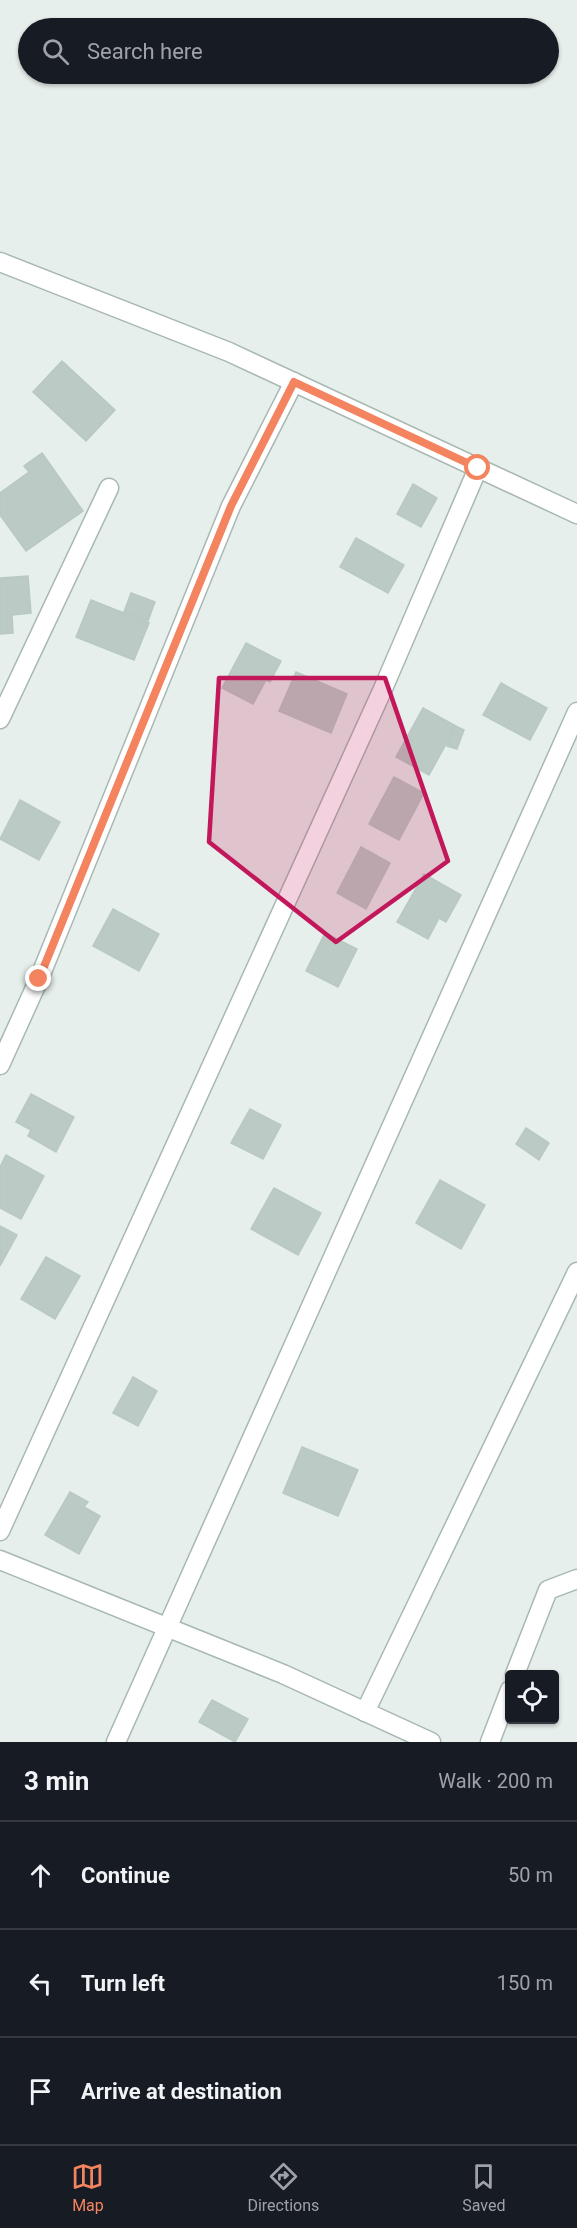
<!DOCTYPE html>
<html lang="en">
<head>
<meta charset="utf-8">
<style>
  body { margin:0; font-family:Roboto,sans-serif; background:#242831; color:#f1f3f6 }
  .controls { position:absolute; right:18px; bottom:18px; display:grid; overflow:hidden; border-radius:6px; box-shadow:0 2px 4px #0004 }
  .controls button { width:54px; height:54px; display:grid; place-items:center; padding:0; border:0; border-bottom:2px solid #363941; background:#171b24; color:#f1f3f6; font:30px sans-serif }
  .stop { position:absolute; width:18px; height:18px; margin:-14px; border:4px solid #f4845f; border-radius:50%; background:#fff }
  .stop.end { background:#f4845f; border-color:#fff; box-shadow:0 2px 6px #0008 }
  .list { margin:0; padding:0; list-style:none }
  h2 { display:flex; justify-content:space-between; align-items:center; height:78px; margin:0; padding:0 24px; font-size:26px }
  h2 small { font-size:20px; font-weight:400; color:#9ea1a6 }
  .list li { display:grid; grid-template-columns:39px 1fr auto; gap:18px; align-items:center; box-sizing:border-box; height:108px; padding:0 24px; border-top:2px solid #363941 }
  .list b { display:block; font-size:22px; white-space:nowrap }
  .list em { font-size:20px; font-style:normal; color:#9ea1a6 }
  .icon { flex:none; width:33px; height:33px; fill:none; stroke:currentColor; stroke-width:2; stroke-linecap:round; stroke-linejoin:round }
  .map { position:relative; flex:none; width:577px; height:1742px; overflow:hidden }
  .search { position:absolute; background:#171b24; box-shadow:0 2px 4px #0004; left:18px; right:18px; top:18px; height:66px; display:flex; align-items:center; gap:15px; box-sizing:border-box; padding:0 21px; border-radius:33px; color:#9ea1a6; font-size:22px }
  .sheet { height:402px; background:#171b24 }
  nav { display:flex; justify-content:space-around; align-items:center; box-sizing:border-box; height:84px; border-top:2px solid #363941; background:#171b24; font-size:16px; color:#9ea1a6 }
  nav a { display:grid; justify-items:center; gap:3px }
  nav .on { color:#f4845f }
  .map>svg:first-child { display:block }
  .building { fill:#bbcac4; stroke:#b8c9c2; stroke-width:1.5 }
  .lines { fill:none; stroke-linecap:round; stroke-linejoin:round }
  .minor-casing { stroke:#a8b8b2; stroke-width:21 }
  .minor { stroke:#fff; stroke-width:18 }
  .route { stroke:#f4845f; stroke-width:8 }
  .marked { fill:#c2185b; fill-opacity:0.2; stroke:#c2185b; stroke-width:4.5; stroke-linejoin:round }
</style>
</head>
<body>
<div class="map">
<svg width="577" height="1742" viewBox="0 0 577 1742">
  <rect width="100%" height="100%" fill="#e6efeb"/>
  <g class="building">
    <path d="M62,361L115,410L86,441L33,392Z"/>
    <path d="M42,453L83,511L26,551L0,515V493L29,472L24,466Z"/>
    <path d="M413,484L437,498L421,527L397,514Z"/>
    <path d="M356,538L404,565L388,593L340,567Z"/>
    <path d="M28,576L31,613L12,615L13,633L0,634V578Z"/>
    <path d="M131,593L155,602L148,621L124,612Z"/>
    <path d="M91,600L149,623L134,660L76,637Z"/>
    <path d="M246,643L281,661L270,682L266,680L253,704L222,688Z"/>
    <path d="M296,672L347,694L331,733L279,711Z"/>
    <path d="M501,683L547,708L530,740L483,715Z"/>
    <path d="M423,708L456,726L429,775L396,757Z"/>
    <path d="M455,726L464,730L457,749L447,746Z"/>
    <path d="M394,777L424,793L399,840L369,824Z"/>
    <path d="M20,800L60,822L39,860L0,839Z"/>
    <path d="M361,847L390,863L366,909L337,893Z"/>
    <path d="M424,874L461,895L446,922L439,918L428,939L397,922Z"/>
    <path d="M113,909L159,934L139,971L93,946Z"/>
    <path d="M325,933L357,949L338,987L306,971Z"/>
    <path d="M31,1094L74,1117L56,1152L28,1136L31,1130L16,1122Z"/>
    <path d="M250,1109L281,1125L263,1159L231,1143Z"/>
    <path d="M526,1128L549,1143L539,1160L516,1144Z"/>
    <path d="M6,1155L44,1176L21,1219L0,1208V1167Z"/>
    <path d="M440,1180L485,1205L461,1249L416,1223Z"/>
    <path d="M274,1188L321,1213L298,1255L251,1229Z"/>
    <path d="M0,1226L17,1235L0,1266Z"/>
    <path d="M46,1257L80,1276L55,1319L21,1299Z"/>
    <path d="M133,1377L157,1391L138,1426L113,1413Z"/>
    <path d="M302,1447L358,1470L338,1516L283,1493Z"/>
    <path d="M70,1492L88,1502L84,1507L100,1516L79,1554L45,1535Z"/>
    <path d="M212,1700L248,1719L235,1742L199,1722Z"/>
  </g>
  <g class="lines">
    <defs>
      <g id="minor">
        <path d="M0,262L229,352L577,514"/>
        <path d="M0,719L109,488"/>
        <path d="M0,1065L39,979L231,506L294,382"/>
        <path d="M0,1531L382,691L478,468"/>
        <path d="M0,1560L283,1674L431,1742"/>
        <path d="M515,1674L548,1590L577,1579"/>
        <path d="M365,1712L577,1272"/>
        <path d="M116,1742L577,712"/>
        <path d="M490,1742L510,1690"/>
      </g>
    </defs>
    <use href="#minor" class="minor-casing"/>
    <use href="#minor" class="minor"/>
  </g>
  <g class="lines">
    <path class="route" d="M39,979L231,506L294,382L478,468"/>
  </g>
  <path class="marked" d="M219,678H385L448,861L336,942L209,842Z"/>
</svg>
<div class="controls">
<button><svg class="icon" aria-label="locate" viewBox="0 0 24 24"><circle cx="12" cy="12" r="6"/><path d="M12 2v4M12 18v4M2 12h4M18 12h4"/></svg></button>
</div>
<div class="stop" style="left:478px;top:468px"></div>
<div class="stop end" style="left:39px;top:979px"></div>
<div class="search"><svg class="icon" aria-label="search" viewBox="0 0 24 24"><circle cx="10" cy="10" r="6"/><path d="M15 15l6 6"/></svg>Search here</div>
</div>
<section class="sheet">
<h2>3 min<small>Walk · 200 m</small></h2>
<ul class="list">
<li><svg class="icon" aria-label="ahead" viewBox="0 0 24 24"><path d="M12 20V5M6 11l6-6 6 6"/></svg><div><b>Continue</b></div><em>50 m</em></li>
<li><svg class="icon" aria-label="left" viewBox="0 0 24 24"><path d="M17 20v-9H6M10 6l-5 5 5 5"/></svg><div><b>Turn left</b></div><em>150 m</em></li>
<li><svg class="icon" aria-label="arrive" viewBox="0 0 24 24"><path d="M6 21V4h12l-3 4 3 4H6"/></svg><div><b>Arrive at destination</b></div></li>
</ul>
</section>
<nav>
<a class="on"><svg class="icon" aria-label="map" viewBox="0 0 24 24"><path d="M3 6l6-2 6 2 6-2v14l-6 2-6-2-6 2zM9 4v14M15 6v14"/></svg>Map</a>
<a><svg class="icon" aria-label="directions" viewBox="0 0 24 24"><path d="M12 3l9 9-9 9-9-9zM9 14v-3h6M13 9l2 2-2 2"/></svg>Directions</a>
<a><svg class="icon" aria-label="saved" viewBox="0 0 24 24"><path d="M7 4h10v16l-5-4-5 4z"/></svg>Saved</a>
</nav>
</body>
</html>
